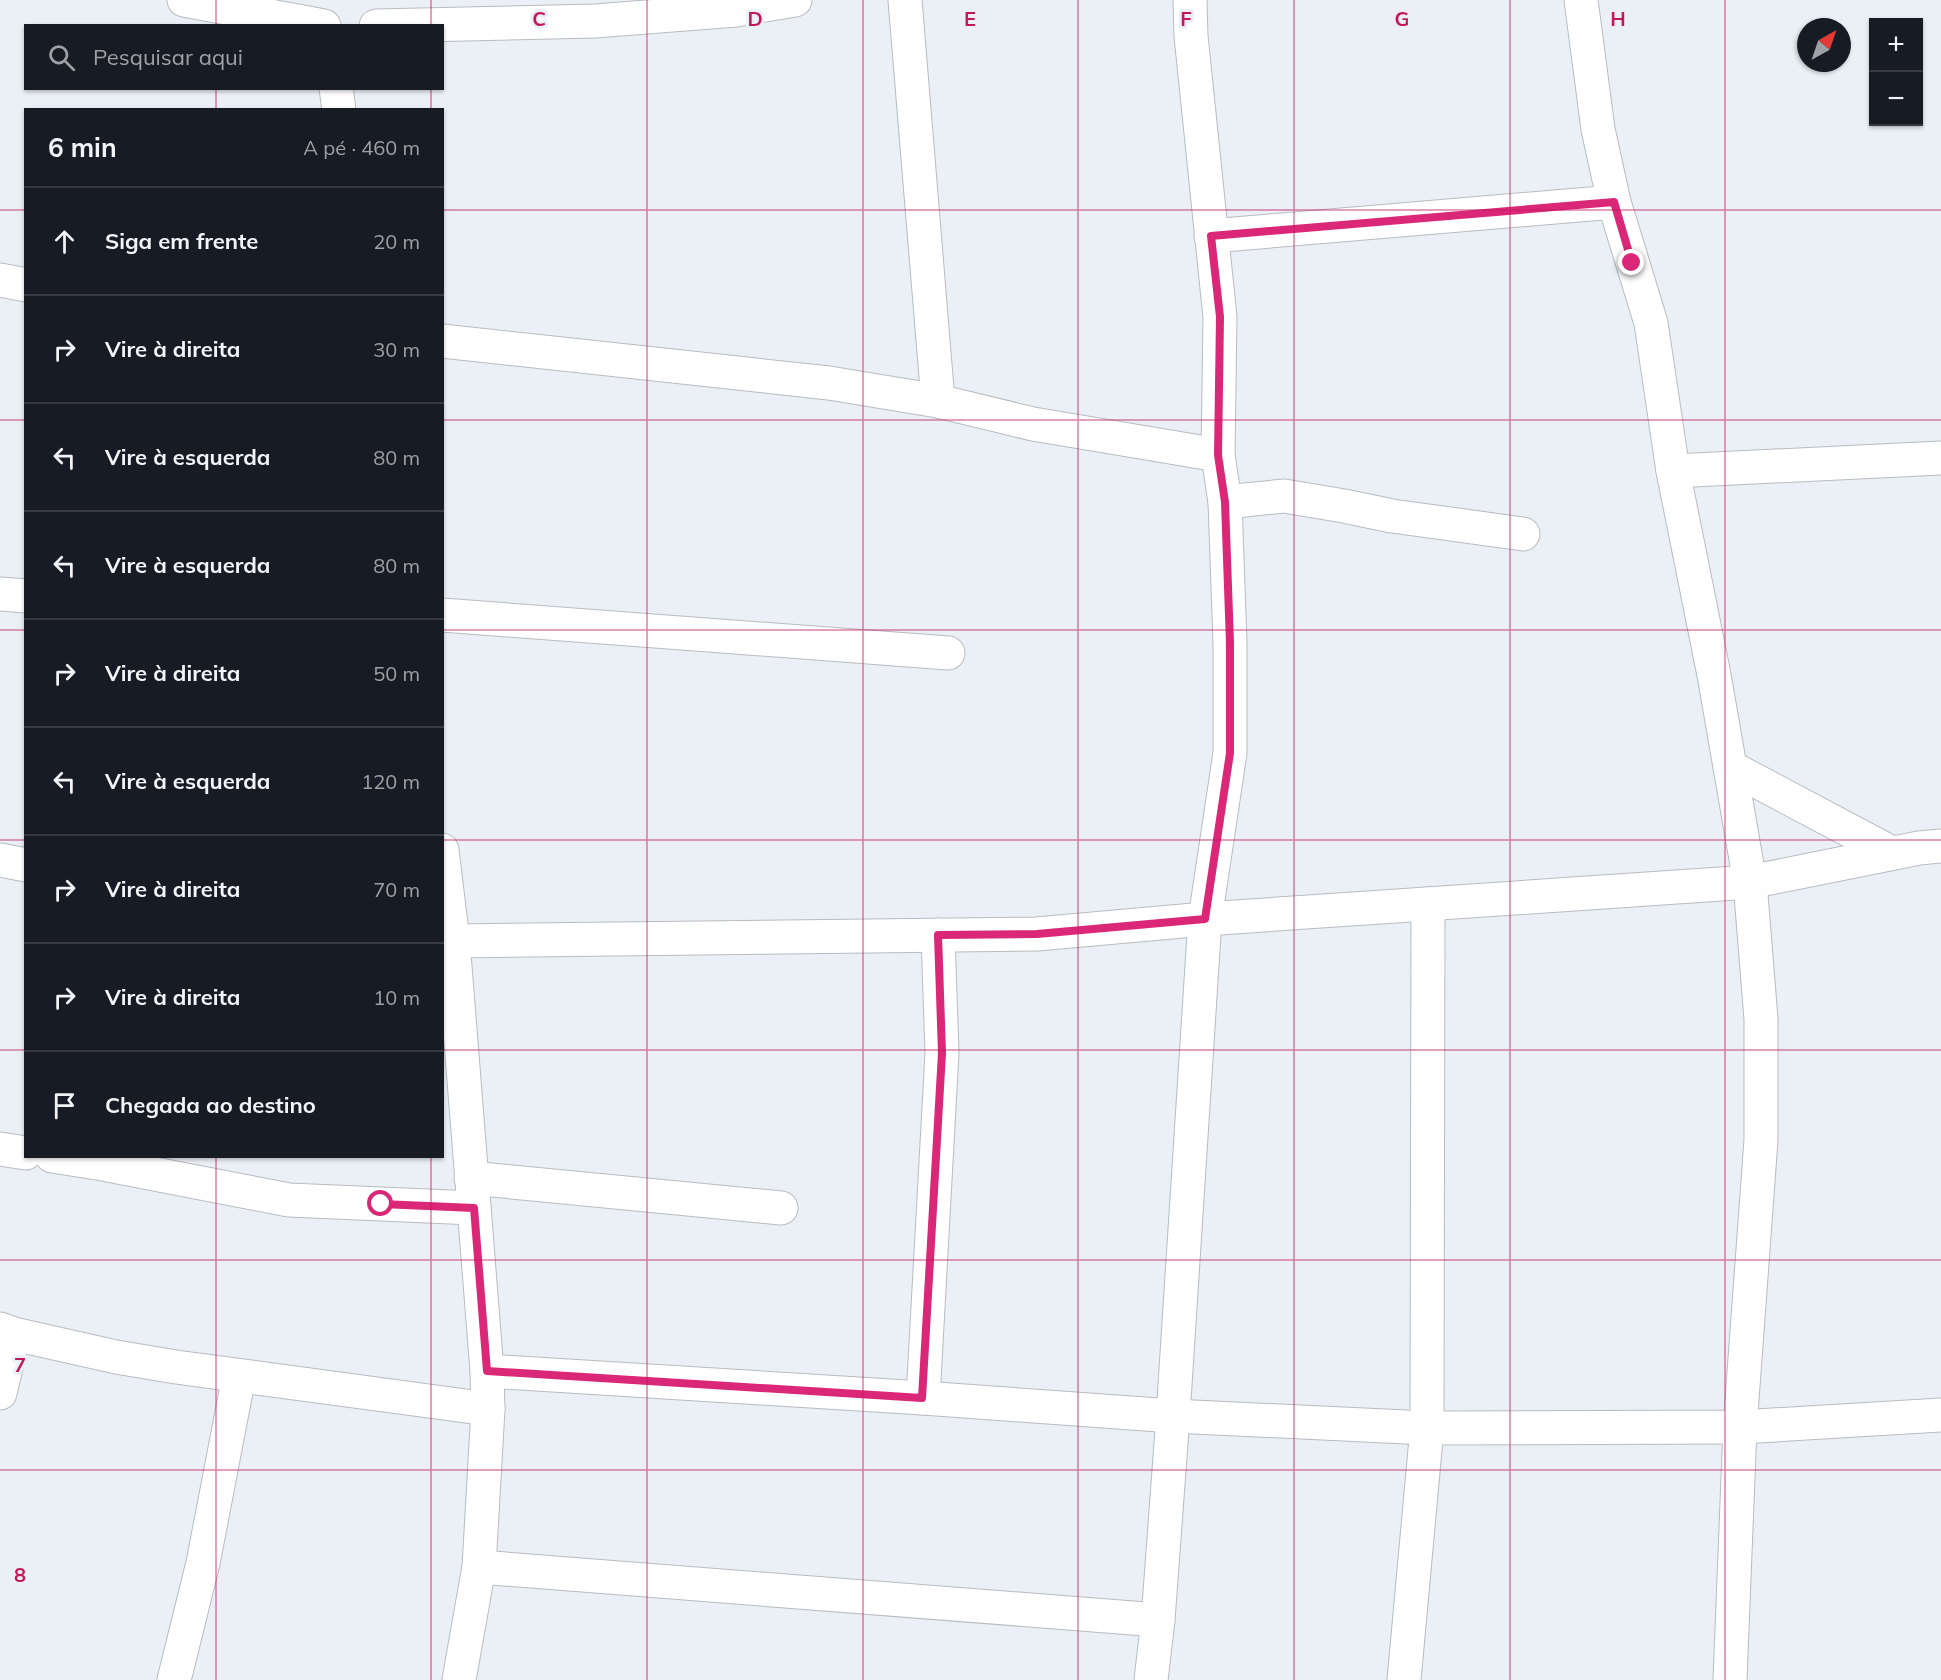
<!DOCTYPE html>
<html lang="pt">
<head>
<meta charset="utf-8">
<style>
  body { margin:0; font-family:Mulish,sans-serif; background:#20242c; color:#f1f3f6 }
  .controls { position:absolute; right:18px; top:18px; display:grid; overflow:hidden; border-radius:0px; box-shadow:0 2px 4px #0004 }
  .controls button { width:54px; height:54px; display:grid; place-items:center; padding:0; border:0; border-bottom:2px solid #363941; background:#171b24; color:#f1f3f6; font:30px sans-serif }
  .compass { position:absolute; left:1797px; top:18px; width:54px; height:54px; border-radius:50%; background:#171b24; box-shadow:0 2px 4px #0004; rotate:40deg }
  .stop { position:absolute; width:18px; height:18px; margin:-14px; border:4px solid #db2777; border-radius:50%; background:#fff }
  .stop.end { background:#db2777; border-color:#fff; box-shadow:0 2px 6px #0008 }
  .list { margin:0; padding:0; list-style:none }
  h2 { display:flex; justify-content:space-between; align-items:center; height:78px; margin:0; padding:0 24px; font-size:26px }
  h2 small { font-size:20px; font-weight:400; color:#9ea1a6 }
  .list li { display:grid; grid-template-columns:39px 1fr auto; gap:18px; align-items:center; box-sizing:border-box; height:108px; padding:0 24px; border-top:2px solid #363941 }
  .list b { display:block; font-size:22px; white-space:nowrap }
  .list em { font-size:20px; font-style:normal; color:#9ea1a6 }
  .icon { flex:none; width:33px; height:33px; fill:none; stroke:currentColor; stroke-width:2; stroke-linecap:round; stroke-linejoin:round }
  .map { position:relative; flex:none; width:1941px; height:1680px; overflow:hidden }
  .search { position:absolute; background:#171b24; box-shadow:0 2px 4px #0004; left:24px; top:24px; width:420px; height:66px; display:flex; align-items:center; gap:15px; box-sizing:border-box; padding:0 21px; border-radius:0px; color:#9ea1a6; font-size:22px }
  .panel { position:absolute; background:#171b24; box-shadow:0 2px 4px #0004; left:24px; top:108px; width:420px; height:1050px; border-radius:0px }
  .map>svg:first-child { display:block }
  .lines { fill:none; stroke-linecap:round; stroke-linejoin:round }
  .street-casing { stroke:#b7bcc2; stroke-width:35 }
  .street { stroke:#fff; stroke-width:33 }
  .route { stroke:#db2777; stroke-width:8 }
  .grid { fill:none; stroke:#c2185b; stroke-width:1.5; stroke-opacity:0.55 }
  .grid-label { font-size:20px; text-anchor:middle; font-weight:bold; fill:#c2185b; stroke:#ebf0f6; stroke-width:6; stroke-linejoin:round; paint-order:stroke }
</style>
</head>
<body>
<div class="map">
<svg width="1941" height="1680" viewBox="0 0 1941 1680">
  <rect width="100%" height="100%" fill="#ebf0f6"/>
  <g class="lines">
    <defs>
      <g id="street">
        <path d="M184,0L324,26"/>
        <path d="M905,0L938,401"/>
        <path d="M1581,0L1598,129L1614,202L1651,323L1673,471L1714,675L1750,882L1761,1019V1140L1740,1427L1730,1680"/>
        <path d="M376,26L595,21L736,10L795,0"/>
        <path d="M336,88L339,110"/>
        <path d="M1211,236L1614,202"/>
        <path d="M0,280L26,285"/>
        <path d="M442,341L829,383L938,401L1033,424L1218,455"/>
        <path d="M1673,471L1941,458"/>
        <path d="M1225,502L1284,496L1344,506L1392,516L1523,534"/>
        <path d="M0,594L26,596"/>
        <path d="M442,615L948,653"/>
        <path d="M1730,767L1892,853"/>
        <path d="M442,850L453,941L487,1371L488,1409L479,1567L459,1680"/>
        <path d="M0,860L26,865"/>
        <path d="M442,940L453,941L1037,934L1205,919L1750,882L1919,848L1941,846"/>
        <path d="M0,1149L26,1153"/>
        <path d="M52,1156L103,1164L289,1200L474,1208"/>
        <path d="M471,1178L781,1208"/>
        <path d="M0,1329L14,1334L116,1357L176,1367L488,1409"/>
        <path d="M487,1371L923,1398L1173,1416L1427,1428L1740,1427L1941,1415"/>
        <path d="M0,1393L14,1334"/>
        <path d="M923,1398L942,1053L938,935"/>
        <path d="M479,1567L1158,1620"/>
        <path d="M174,1680L203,1563L239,1376"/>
        <path d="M1151,1680L1158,1620L1173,1416L1205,919L1230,753V643L1225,502L1218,455L1220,317L1191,36L1190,0"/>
        <path d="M1404,1680L1427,1428L1428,904"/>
      </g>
    </defs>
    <use href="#street" class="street-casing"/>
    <use href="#street" class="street"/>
  </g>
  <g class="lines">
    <path class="route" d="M381,1204L474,1208L487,1371L922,1398L942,1053L938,935L1037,934L1205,919L1230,753V643L1225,502L1218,455L1220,317L1211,236L1614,202L1632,263"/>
  </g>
  <path class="grid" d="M216,0V26M431,0V26M647,0V1680M863,0V1680M1078,0V1680M1294,0V1680M1510,0V1680M1725,0V1680M216,88V110M431,88V110M0,210H26M442,210H1941M0,420H26M442,420H1941M0,630H26M442,630H1941M0,840H26M442,840H1941M0,1050H26M442,1050H1941M216,1156V1680M431,1156V1680M0,1260H1941M0,1470H1941"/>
  <g class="grid-label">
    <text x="539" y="26">C</text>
    <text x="755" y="26">D</text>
    <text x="970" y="26">E</text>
    <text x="1186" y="26">F</text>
    <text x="1402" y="26">G</text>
    <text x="1618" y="26">H</text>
    <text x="20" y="1372">7</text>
    <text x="20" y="1582">8</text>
  </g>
</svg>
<div class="controls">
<button>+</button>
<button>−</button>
</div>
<svg class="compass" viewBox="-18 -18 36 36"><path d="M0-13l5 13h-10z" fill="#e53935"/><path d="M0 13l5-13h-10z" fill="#9ea1a6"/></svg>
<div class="stop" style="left:381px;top:1204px"></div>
<div class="stop end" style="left:1632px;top:263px"></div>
<div class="search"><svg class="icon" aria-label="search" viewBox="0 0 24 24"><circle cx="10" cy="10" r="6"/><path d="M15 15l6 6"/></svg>Pesquisar aqui</div>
<section class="panel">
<h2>6 min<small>A pé · 460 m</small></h2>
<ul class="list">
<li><svg class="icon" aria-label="ahead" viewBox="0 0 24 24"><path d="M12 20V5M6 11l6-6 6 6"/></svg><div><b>Siga em frente</b></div><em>20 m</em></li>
<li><svg class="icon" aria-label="right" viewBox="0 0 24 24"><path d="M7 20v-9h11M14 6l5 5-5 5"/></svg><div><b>Vire à direita</b></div><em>30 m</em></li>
<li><svg class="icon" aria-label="left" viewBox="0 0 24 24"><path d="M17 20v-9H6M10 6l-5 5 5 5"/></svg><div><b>Vire à esquerda</b></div><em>80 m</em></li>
<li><svg class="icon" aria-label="left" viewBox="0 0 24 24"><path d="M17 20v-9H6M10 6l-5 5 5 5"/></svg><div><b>Vire à esquerda</b></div><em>80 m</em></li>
<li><svg class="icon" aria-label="right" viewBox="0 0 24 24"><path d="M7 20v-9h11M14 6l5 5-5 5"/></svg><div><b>Vire à direita</b></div><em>50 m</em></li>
<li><svg class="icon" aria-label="left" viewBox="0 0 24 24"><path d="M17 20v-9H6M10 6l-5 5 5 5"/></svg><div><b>Vire à esquerda</b></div><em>120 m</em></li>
<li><svg class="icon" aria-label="right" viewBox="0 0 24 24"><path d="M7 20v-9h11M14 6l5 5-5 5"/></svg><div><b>Vire à direita</b></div><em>70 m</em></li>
<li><svg class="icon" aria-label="right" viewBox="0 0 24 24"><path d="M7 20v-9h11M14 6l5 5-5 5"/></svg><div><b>Vire à direita</b></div><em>10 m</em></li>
<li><svg class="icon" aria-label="arrive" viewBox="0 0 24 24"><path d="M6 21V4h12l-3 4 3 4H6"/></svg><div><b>Chegada ao destino</b></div></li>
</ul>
</section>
</div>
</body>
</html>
